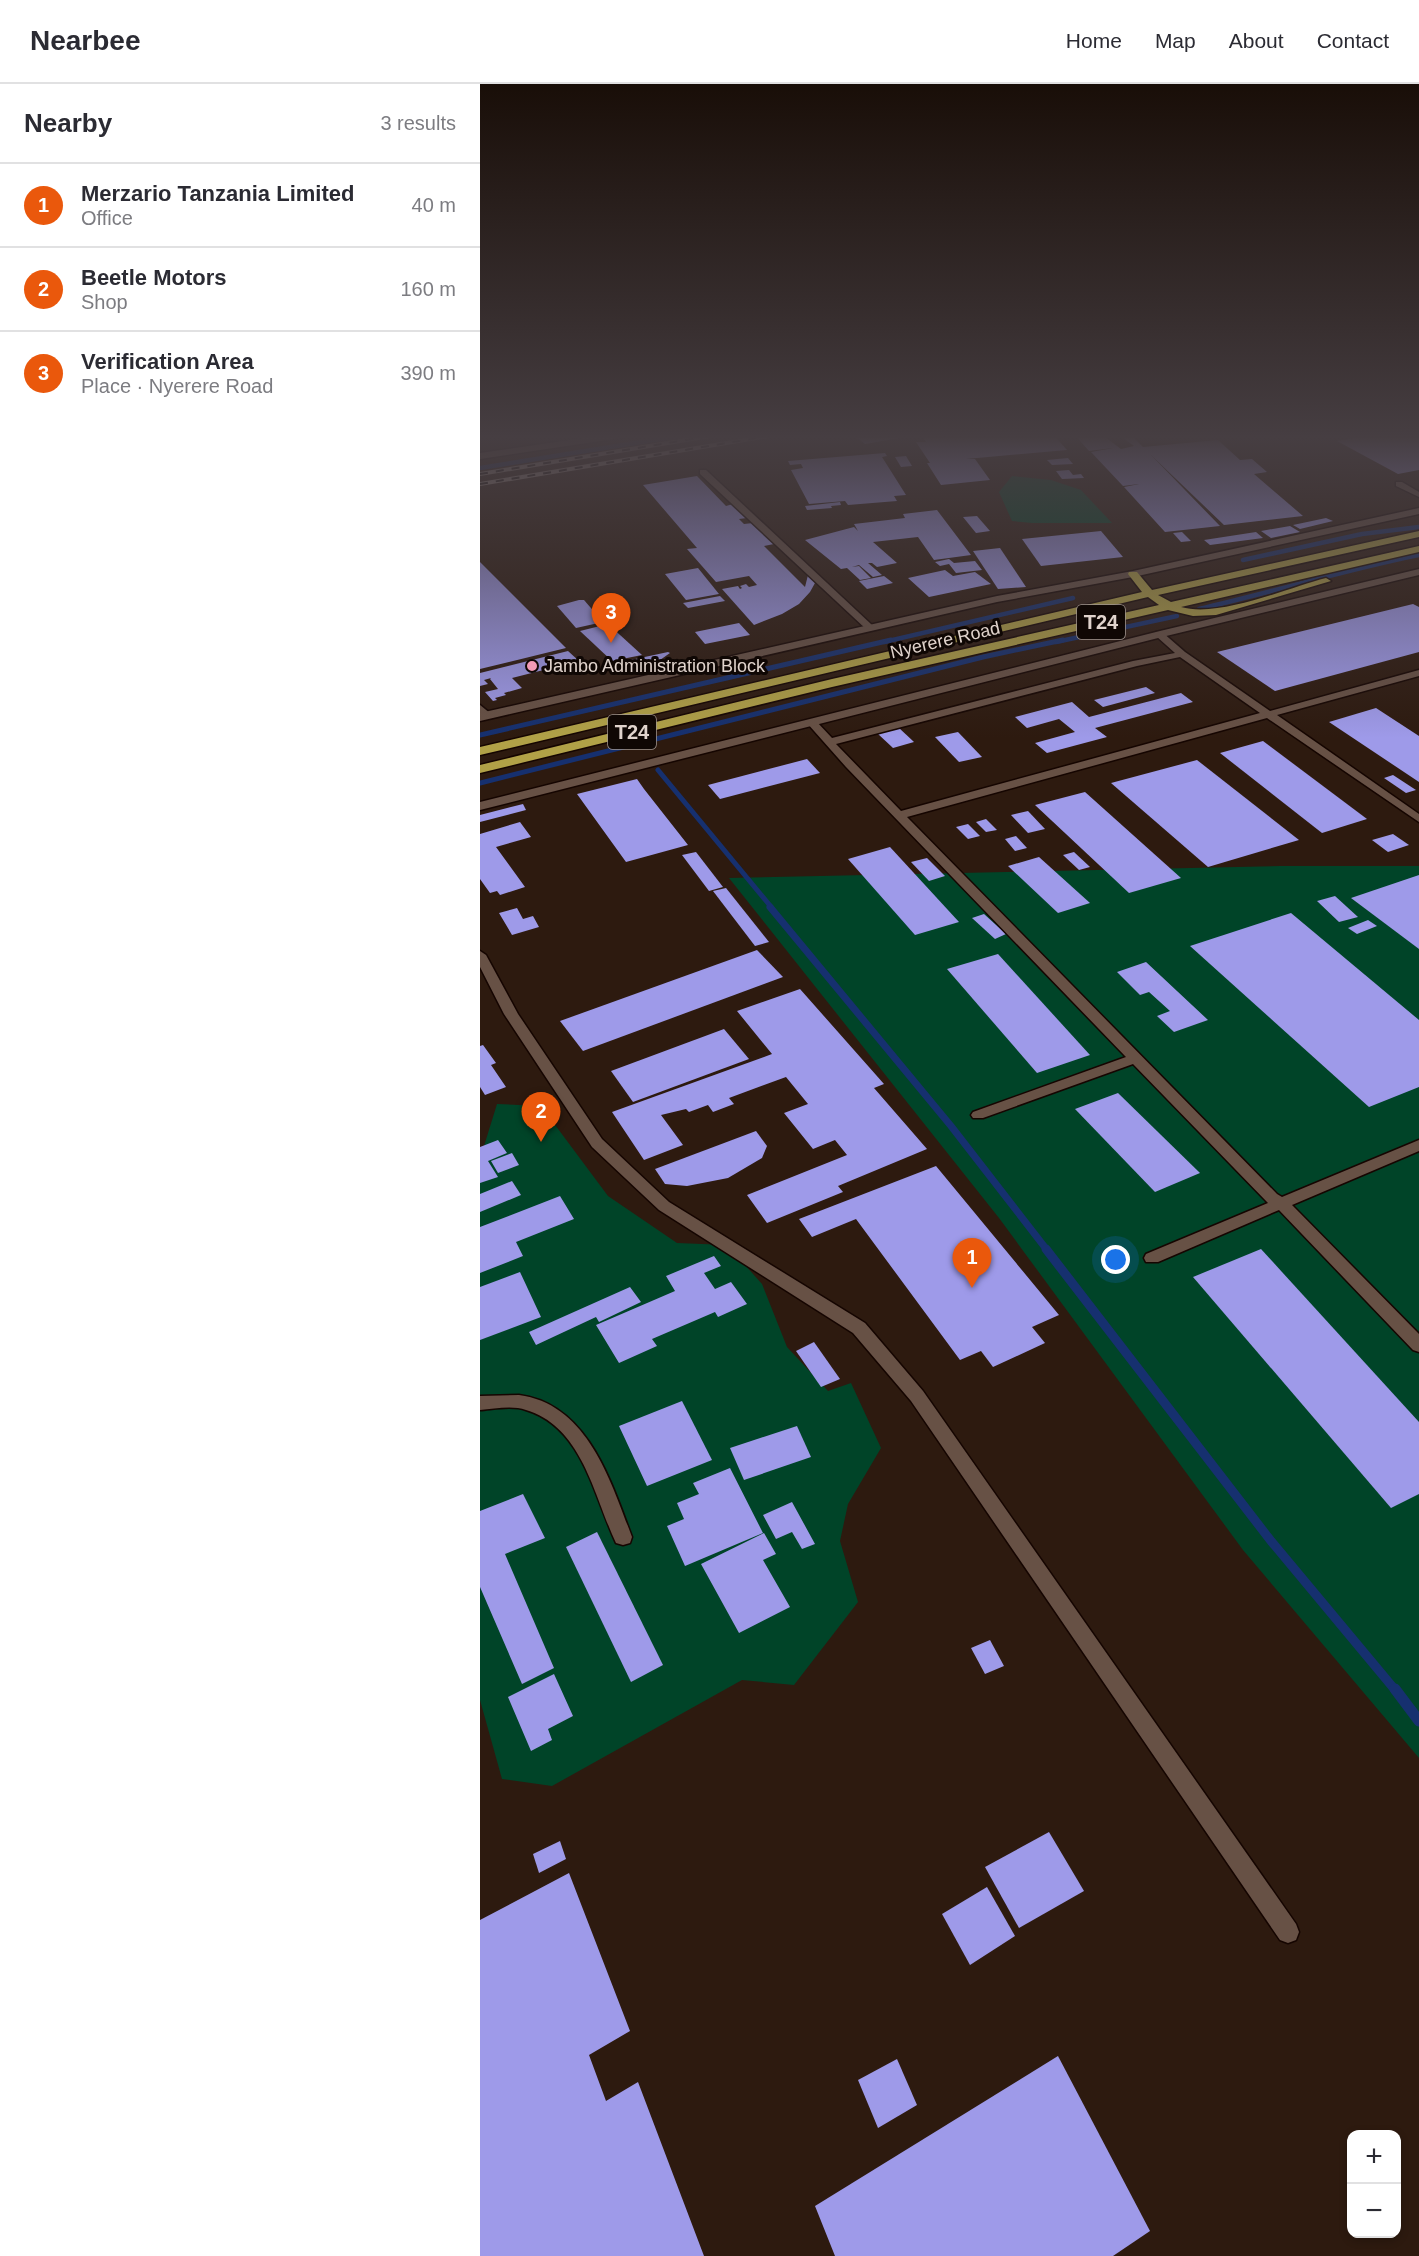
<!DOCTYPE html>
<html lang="en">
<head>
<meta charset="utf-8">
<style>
  body { margin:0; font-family:Arial,sans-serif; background:#f7f7f7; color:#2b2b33 }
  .controls { position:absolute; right:18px; bottom:18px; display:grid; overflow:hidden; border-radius:12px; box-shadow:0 3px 9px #0003 }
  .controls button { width:54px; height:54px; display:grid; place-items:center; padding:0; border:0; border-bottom:2px solid #e1e1e2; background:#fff; color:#2b2b33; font:30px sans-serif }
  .you { position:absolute; left:636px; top:1176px; width:21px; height:21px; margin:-15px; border:4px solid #fff; border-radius:50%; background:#1a73e8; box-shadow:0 0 0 9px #1a73e833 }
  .badge { display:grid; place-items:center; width:39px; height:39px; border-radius:50%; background:#ea580c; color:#fff; font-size:20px; font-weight:700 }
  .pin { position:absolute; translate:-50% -50px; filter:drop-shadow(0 2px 3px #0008) }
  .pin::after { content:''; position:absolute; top:32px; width:21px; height:18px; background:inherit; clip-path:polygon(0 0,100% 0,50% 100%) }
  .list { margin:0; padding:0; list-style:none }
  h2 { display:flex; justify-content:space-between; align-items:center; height:78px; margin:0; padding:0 24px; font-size:26px }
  h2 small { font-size:20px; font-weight:400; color:#7c7c81 }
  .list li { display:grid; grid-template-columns:39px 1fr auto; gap:18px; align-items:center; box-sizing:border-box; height:84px; padding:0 24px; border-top:2px solid #e1e1e2 }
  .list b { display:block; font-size:22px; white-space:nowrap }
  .list p { margin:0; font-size:20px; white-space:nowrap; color:#7c7c81 }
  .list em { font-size:20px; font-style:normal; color:#7c7c81 }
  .map { position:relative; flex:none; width:939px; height:2172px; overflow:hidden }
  header { display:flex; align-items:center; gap:36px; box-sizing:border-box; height:84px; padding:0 30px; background:#fff; border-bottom:2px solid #e1e1e2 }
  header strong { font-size:28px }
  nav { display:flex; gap:33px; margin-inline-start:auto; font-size:21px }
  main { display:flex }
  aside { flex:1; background:#fff }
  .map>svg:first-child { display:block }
  .green { fill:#004428 }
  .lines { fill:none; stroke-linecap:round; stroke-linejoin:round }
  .stream-far4 { stroke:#16306f; stroke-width:4.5 }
  .stream-far3 { stroke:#16306f; stroke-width:5 }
  .stream-far2 { stroke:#16306f; stroke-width:7 }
  .stream-far1 { stroke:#16306f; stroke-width:9 }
  .stream { stroke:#16306f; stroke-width:11 }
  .building { fill:#9e9ae9 }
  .lane-casing { stroke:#150500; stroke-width:3 }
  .street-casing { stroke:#150500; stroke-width:3 }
  .highway-casing { stroke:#150500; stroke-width:3 }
  .lane { fill:#675145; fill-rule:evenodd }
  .street { fill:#675145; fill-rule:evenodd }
  .highway { fill:#b1a147; fill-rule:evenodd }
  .rail-casing { stroke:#afa098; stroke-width:4 }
  .rail { stroke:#0f0704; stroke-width:2; stroke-dasharray:8; stroke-linecap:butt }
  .poi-dot { fill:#f19ab4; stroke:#0f0704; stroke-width:2 }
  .labels { text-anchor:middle; stroke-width:6; stroke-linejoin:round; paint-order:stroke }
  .far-street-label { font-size:18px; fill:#e0d3cc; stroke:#0f0704 }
  .far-poi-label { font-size:18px; fill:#e0d3cc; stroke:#0f0704; text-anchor:start }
  .shield { fill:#0f0704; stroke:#a19690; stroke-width:1.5 }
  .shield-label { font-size:20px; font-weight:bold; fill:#e0d3cc }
</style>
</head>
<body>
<header>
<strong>Nearbee</strong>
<nav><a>Home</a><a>Map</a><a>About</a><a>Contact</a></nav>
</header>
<main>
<aside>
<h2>Nearby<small>3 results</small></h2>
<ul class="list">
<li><span class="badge">1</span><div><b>Merzario Tanzania Limited</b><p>Office</p></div><em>40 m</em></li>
<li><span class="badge">2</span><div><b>Beetle Motors</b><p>Shop</p></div><em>160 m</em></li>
<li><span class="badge">3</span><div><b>Verification Area</b><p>Place · Nyerere Road</p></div><em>390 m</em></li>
</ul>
</aside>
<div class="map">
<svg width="939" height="2172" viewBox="0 0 939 2172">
  <rect width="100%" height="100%" fill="#2d1a0f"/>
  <g class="green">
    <path d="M532,392L571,396L601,406L632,439H552L532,437L519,408Z"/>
    <path d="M801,782H939V1674L763,1466L519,1134L249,794Z"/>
    <path d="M17,1020L61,1022L128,1112L197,1159L247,1161L282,1200L307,1263L348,1307L371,1299L401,1364L368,1420L360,1457L378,1518L314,1601L262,1596L72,1702L22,1695L0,1616V1075Z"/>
  </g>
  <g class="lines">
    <g class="stream-far4">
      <path d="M0,384L211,350"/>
      <path d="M763,476L882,450L939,443"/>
      <path d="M719,525C793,508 865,486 939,471"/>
      <path d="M404,558L593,514"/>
      <path d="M576,558L697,532"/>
    </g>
    <g class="stream-far3">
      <path d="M0,651L411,556"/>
      <path d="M178,686L292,824"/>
      <path d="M0,699L503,573L583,556"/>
    </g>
    <path class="stream-far2" d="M290,823L471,1042L567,1166"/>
    <path class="stream-far1" d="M566,1165L791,1457L916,1607"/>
    <path class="stream" d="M915,1605L939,1637"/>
  </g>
  <g class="building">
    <path d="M372,350H436V351L385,360Z"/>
    <path d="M487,350H573L587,366L486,375H495L510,396L461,401L447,379H450L436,358H446L443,354Z"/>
    <path d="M594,350H621L641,365L654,362L638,350H677L653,353L663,363L738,356L760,376L772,375L787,388L774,390L823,432L744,441L670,370L740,442L685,448L644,403L659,400L643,402L611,368L633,364L609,367Z"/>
    <path d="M898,350H939V386L918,390L857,357Z"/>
    <path d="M405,369L407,372L402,373L426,411L414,412L417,417L368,421L365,417L329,420L311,386L323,384L321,380L310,381L308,377Z"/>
    <path d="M426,372L432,382L421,383L415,373Z"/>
    <path d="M588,374L593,380L572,381L567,376Z"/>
    <path d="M589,386L593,391L601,390L604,394L582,395L576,387Z"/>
    <path d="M217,392L246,422L253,420L267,434L259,435L264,440L273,439L294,460L284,462L325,503L328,491L336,490L335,499L330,508L319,520L302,530L274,541L242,505L258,502L260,505L262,504L260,502L266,500L269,503L277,501L269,492L236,498L207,465L217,464L163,401Z"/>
    <path d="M360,418L361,421L351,422L352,424L327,426L325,422Z"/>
    <path d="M457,426L491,471L454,476L438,453L393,458L417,479L397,483L392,479H388L402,491L393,493L379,481L372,483L379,482L391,494L380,496L367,484L361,485L325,456L374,443L378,447L374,440L425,434L423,430Z"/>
    <path d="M497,432L510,447L496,449L483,433Z"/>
    <path d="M846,434L853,437L820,445L813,441Z"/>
    <path d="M810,442L820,448L791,454L781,447Z"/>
    <path d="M621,447L643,473L561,482L542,455Z"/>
    <path d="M702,448L711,457L701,458L693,449Z"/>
    <path d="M776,448L783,454L730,461L724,456Z"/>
    <path d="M520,464L546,503L518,505L493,467Z"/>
    <path d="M469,475L474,479L495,477L502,486L476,489L469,480L460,482L455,478Z"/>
    <path d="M0,478L86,564L0,585Z"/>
    <path d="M218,484L239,510L206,516L185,490Z"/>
    <path d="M465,486L473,492L495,488L511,500L449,513L428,494Z"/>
    <path d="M404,492L413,499L387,505L379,497Z"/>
    <path d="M240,512L245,517L208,524L203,519Z"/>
    <path d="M99,516H104L123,538L96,544L77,522Z"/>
    <path d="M933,520L939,523V568L795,607L737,568Z"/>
    <path d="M259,539L270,551L225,560L215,548Z"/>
    <path d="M128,540L162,571L132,577L100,547Z"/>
    <path d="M88,567L99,577L32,594L42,604L24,609L26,611L15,614L17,616L13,617L5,608L18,605L10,595L11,594L4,596L8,600L0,602V589Z"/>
    <path d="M188,568L190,569L180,576L137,586L132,580Z"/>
    <path d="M666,603L675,609L623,623L614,616Z"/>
    <path d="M701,609L713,618L615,644L627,653L567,669L555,659L595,648L579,635L547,644L535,633L592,618L609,633Z"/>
    <path d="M896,624L939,652V698L849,638Z"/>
    <path d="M418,643L434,658L413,664L397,649Z"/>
    <path d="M478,648L502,673L479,678L455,653Z"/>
    <path d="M783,657L887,735L842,749L740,669Z"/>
    <path d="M327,675L340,689L240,715L228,701Z"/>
    <path d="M717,676L819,756L728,783L631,699Z"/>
    <path d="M913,691L936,706L926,709L904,694Z"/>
    <path d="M157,695L164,705L208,761L146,778L97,710Z"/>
    <path d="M605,708L701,794L649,809L555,721Z"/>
    <path d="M43,720L46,726L0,738V731Z"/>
    <path d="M548,727L565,745L548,749L531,731Z"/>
    <path d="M506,735L517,746L506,748L496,738Z"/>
    <path d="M40,738L51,753L16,763L45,803L20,811L17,807L10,809L0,795V750Z"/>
    <path d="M488,740L500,752L488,755L476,743Z"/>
    <path d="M913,750L929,761L908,768L892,756Z"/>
    <path d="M536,752L547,764L535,767L525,755Z"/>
    <path d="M410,763L479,838L435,851L368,775Z"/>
    <path d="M216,768L243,803L229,807L202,771Z"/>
    <path d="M594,768L610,783L599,786L583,771Z"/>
    <path d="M559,773L610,819L578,829L528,782Z"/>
    <path d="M447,774L465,792L449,797L431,778Z"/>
    <path d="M939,791V865L871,814Z"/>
    <path d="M246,804L289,858L275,862L233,807Z"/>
    <path d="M855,812L878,833L859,838L837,817Z"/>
    <path d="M37,824L43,835L53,832L59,843L32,851L19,829Z"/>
    <path d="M811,829L939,936V1003L889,1023L710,862Z"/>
    <path d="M504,830L526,850L515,855L492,834Z"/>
    <path d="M888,836L897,842L877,850L868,844Z"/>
    <path d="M277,866L303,893L103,967L80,937Z"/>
    <path d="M518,870L610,971L557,989L467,885Z"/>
    <path d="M666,878L728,936L694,948L677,932L690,927L669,908L660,911L637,888Z"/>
    <path d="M320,905L404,1000L394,1004L447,1065L358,1102L363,1108L287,1139L267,1111L367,1071L355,1056L333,1065L304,1029L328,1020L306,993L249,1014L254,1020L233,1028L228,1021L209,1028L206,1025L181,1031L203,1061L164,1076L132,1028L292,970L257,927Z"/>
    <path d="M244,945L269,975L153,1018L131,987Z"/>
    <path d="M3,961L16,979L11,981L26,1003L5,1011L0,1003V962Z"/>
    <path d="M638,1009L720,1089L675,1108L595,1025Z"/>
    <path d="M276,1047L287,1062L282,1074L248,1094L207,1102L185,1100L175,1085Z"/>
    <path d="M18,1056L27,1069L8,1077L18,1093L0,1099V1063Z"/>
    <path d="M32,1069L39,1081L18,1089L11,1077Z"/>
    <path d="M456,1082L579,1231L552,1243L565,1259L513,1283L501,1267L480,1276L376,1135L332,1153L319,1135Z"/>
    <path d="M32,1097L41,1111L0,1128V1110Z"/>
    <path d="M80,1112L94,1135L36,1158L43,1172L0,1189V1143Z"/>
    <path d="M781,1165L939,1338V1410L911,1424L713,1193Z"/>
    <path d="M234,1172L241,1182L224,1189L235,1205L251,1198L267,1220L238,1233L235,1228L172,1255L177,1262L139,1279L116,1241L195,1207L186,1192Z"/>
    <path d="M40,1188L61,1233L0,1256V1203Z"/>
    <path d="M150,1203L161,1218L119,1238L116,1233L56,1261L49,1248Z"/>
    <path d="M334,1258L360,1295L341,1303L316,1267Z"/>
    <path d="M202,1317L232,1376L167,1402L139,1342Z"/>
    <path d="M317,1342L331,1373L264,1396L250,1364Z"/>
    <path d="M250,1384L283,1449L205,1482L187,1442L204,1435L197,1419L219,1410L213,1399Z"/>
    <path d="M43,1410L65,1454L25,1470L74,1584L42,1600L0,1503V1427Z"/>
    <path d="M312,1418L335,1460L322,1465L312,1448L296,1455L283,1431Z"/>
    <path d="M117,1448L183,1581L151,1598L86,1463Z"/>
    <path d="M284,1449L296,1470L283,1476L310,1523L259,1549L221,1480Z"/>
    <path d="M510,1556L524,1582L505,1590L491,1564Z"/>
    <path d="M74,1590L93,1632L68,1645L72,1656L51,1667L28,1613Z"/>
    <path d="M569,1748L604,1807L539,1844L505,1783Z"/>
    <path d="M80,1757L86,1775L59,1789L53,1770Z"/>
    <path d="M89,1789L150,1947L109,1971L126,2017L158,1998L224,2172H0V1836Z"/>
    <path d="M507,1803L535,1852L490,1881L462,1830Z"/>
    <path d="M578,1972L670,2147L633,2172H355L335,2122Z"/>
    <path d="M417,1975L437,2021L398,2044L378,1996Z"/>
  </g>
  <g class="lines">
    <defs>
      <g id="lane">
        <path d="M220,386H226L392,541V545H386L220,390Z"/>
        <path d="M916,398H922L939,408V413L916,402Z"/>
        <path d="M676,548H682L705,568L790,627L939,586V592L797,631L939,730V738L787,634L427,733L797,1110L802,1113L939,1056V1067L812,1121L939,1250V1268L933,1266L799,1126L678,1178H666L664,1174L666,1170L788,1119L653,980L503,1034H493L491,1031L493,1028L646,973L366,683L327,639L336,637L352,654L653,577L695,569L676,552ZM700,573L780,629L421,727L356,660L657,582Z"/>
        <path d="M0,621L11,630V634H3L0,630Z"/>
        <path d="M0,867L6,871L38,930L122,1055L189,1118L385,1239L443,1307L816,1840L819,1848L816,1856L808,1859L800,1856L431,1317L373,1249L179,1126L112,1063L24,930L0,883Z"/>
        <path d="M39,1311C108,1320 131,1398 152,1453L150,1459L143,1461L136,1459C114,1413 103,1343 46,1326C32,1321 14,1325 0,1326V1312Z"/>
      </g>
      <g id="street">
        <path d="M131,350H151L147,353L0,375V369Z"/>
        <path d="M939,424V430L653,493L517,518L0,637V629L517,512L653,487Z"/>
        <path d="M939,485V491L682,553L0,726V718L680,547Z"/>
      </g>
      <path id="highway" d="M939,447V453L678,511L691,518L939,462V468L701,523C740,534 807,504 846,494L851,497L736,531L713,532L688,526L352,603L0,689V681L352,595L679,521L668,513L0,671V663L662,508L648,490L649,488H657L672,506Z"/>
    </defs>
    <use href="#lane" class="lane-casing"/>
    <use href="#street" class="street-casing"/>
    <use href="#highway" class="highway-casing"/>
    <use href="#lane" class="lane"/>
    <use href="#street" class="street"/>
    <use href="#highway" class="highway"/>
    <defs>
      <g id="rail">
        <path d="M0,390L242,350"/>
        <path d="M0,400L301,350"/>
      </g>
    </defs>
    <use href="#rail" class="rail-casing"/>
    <use href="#rail" class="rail"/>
  </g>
  <linearGradient id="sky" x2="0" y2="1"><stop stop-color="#190e08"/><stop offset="0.54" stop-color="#463e42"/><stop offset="1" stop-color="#463e42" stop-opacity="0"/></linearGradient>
  <rect width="939" height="654" fill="url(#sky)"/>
  <circle class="poi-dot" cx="52" cy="582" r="6"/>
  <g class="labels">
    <g class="far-street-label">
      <text transform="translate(465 556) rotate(-13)" y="6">Nyerere Road</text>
    </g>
    <g class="far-poi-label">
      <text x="64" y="588">Jambo Administration Block</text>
    </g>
    <g class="shield">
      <rect x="597" y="521" width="48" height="34" rx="4.5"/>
      <rect x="128" y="631" width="48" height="34" rx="4.5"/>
    </g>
    <g class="shield-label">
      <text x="621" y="545">T24</text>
      <text x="152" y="655">T24</text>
    </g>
  </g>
</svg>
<div class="controls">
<button>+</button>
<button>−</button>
</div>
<div class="you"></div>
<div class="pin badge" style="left:492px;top:1204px">1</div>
<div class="pin badge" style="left:61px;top:1058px">2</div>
<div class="pin badge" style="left:131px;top:559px">3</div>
</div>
</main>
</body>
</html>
